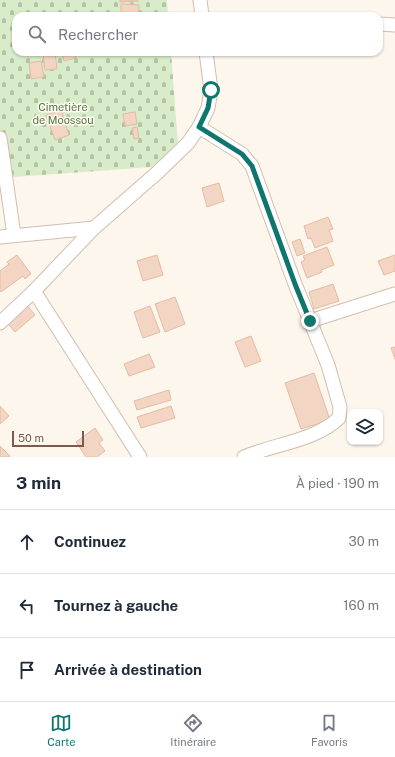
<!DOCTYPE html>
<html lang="fr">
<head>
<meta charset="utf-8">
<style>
  body { margin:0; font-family:"Public Sans",sans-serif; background:#f2f2f3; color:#1f2937 }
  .controls { position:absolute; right:12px; bottom:12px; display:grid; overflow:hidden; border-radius:8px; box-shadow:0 1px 3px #0004 }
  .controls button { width:36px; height:36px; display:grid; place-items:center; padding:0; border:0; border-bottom:1px solid #e0e1e3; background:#fff; color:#1f2937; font:20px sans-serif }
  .scale { position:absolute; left:12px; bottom:10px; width:72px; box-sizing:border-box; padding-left:4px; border:2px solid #7a5c4d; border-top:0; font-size:11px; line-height:14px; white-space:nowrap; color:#7a5c4d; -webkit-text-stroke:3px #fffaf3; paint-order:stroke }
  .stop { position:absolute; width:12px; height:12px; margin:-9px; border:3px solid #0f766e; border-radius:50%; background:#fff }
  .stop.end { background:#0f766e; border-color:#fff; box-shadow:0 1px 4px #0008 }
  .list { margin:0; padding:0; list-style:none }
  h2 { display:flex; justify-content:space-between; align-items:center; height:52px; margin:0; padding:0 16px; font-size:17px }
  h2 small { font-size:13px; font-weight:400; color:#747a83 }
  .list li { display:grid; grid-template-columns:26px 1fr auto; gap:12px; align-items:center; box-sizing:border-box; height:64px; padding:0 16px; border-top:1px solid #e0e1e3 }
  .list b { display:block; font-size:15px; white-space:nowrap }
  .list em { font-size:13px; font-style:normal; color:#747a83 }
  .icon { flex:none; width:22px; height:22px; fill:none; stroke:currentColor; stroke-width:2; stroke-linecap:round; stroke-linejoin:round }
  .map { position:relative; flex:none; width:395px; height:457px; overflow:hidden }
  .search { position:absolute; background:#fff; box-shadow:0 1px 3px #0004; left:12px; right:12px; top:12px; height:44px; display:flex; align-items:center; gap:10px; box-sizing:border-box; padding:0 14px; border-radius:12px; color:#747a83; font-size:15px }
  .sheet { height:244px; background:#fff }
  nav { display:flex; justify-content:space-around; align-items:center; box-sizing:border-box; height:56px; border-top:1px solid #e0e1e3; background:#fff; font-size:11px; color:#747a83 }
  nav a { display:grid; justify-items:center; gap:2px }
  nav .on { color:#0f766e }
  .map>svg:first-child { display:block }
  .cemetery { fill:url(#cemetery-stones) }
  .building { fill:#f3d5c3; stroke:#e6bba3 }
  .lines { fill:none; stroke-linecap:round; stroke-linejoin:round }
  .minor-casing { stroke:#d1beb0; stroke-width:15 }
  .minor { stroke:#fff; stroke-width:13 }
  .route { stroke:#0f766e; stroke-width:5 }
  .labels { text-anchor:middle; stroke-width:3; stroke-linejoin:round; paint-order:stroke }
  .park-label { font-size:11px; fill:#537a41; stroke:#fffaf3 }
</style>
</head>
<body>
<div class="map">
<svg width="395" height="457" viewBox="0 0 395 457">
  <defs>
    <pattern id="cemetery-stones" width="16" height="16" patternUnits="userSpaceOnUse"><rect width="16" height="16" fill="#d8ecc9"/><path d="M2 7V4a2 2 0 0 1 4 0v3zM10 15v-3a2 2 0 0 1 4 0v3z" fill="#b4c2a5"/></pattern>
  </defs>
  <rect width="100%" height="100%" fill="#fdf6ec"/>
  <path class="cemetery" d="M0,0H167L168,16H16V52H171L178,144L152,167L0,178Z"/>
  <g class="building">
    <path d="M120,0H138V1L120,2Z"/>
    <path d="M121,4L139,5L138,16H121Z"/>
    <path d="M55,52L57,69L45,70L43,53Z"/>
    <path d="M62,52H74L76,58L64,61Z"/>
    <path d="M41,61L44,77L31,79L29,63Z"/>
    <path d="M61,110L69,135L55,140L46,115Z"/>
    <path d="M135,112L137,124L125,126L123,114Z"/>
    <path d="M137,127L139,138L134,139L132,128Z"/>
    <path d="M219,183L224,201L207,207L202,188Z"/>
    <path d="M328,217L333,229L329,230L333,241L315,248L311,238L308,239L304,226Z"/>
    <path d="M300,239L305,253L297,256L292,242Z"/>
    <path d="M327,247L334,265L321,270L322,272L307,278L301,262L305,260L303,256Z"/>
    <path d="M17,255L31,274L25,279L23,276L1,292L0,291V271L9,264L7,262Z"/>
    <path d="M157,255L163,275L143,281L137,261Z"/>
    <path d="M395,255V271L384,275L378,261Z"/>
    <path d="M333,284L339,301L314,309L309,292Z"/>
    <path d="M175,297L185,324L165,332L155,304Z"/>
    <path d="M26,304L35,315L15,332L6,321Z"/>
    <path d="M150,306L160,332L143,338L134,312Z"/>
    <path d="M251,336L261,361L245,367L235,342Z"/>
    <path d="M395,347V359L391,348Z"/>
    <path d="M149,354L155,367L129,376L124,364Z"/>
    <path d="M314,373L330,420L301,429L285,383Z"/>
    <path d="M169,390L171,400L137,410L134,401Z"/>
    <path d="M0,406L9,416L0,424Z"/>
    <path d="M171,406L175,418L141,428L137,417Z"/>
    <path d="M95,428L103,440L99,443L105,451L97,457H86L76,442Z"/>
    <path d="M0,446L10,456L8,457H0Z"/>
  </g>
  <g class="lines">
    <defs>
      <g id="minor">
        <path d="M200,0L202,16"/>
        <path d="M379,24L395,25"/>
        <path d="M199,127L242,154L252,166L295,284L328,365L340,407L339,418C315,441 274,444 244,457"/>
        <path d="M0,138L14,235"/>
        <path d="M0,237L94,228"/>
        <path d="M34,291L140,457"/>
        <path d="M310,321L395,294"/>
        <path d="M0,323L34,291L94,228L158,172L188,143L199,127L208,108L211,90L206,52"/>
      </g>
    </defs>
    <use href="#minor" class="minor-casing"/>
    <use href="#minor" class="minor"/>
  </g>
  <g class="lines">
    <path class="route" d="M211,90L208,108L199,127L242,154L252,166L295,284L310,321"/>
  </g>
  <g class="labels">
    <g class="park-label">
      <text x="63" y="111">Cimetière<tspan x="63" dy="13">de Moossou</tspan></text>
    </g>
  </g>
</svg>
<div class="controls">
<button><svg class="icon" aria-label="layers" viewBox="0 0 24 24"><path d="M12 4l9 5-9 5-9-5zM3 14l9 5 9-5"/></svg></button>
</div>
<div class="scale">50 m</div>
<div class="stop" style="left:211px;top:90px"></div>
<div class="stop end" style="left:310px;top:321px"></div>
<div class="search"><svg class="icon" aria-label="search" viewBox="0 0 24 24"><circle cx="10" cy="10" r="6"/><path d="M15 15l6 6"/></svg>Rechercher</div>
</div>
<section class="sheet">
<h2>3 min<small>À pied · 190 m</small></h2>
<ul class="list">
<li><svg class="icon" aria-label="ahead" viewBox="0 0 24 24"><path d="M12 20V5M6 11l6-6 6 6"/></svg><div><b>Continuez</b></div><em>30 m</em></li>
<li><svg class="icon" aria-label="left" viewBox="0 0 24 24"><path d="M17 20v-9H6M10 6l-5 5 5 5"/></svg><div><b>Tournez à gauche</b></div><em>160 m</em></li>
<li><svg class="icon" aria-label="arrive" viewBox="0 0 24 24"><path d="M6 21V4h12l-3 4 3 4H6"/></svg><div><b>Arrivée à destination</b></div></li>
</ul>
</section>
<nav>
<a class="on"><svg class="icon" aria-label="map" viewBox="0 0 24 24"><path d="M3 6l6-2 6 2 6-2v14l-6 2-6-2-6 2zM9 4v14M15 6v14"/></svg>Carte</a>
<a><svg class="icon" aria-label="directions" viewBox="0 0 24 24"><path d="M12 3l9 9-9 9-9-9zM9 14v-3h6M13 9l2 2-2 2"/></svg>Itinéraire</a>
<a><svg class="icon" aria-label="saved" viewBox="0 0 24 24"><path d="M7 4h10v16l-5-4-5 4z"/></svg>Favoris</a>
</nav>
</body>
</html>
